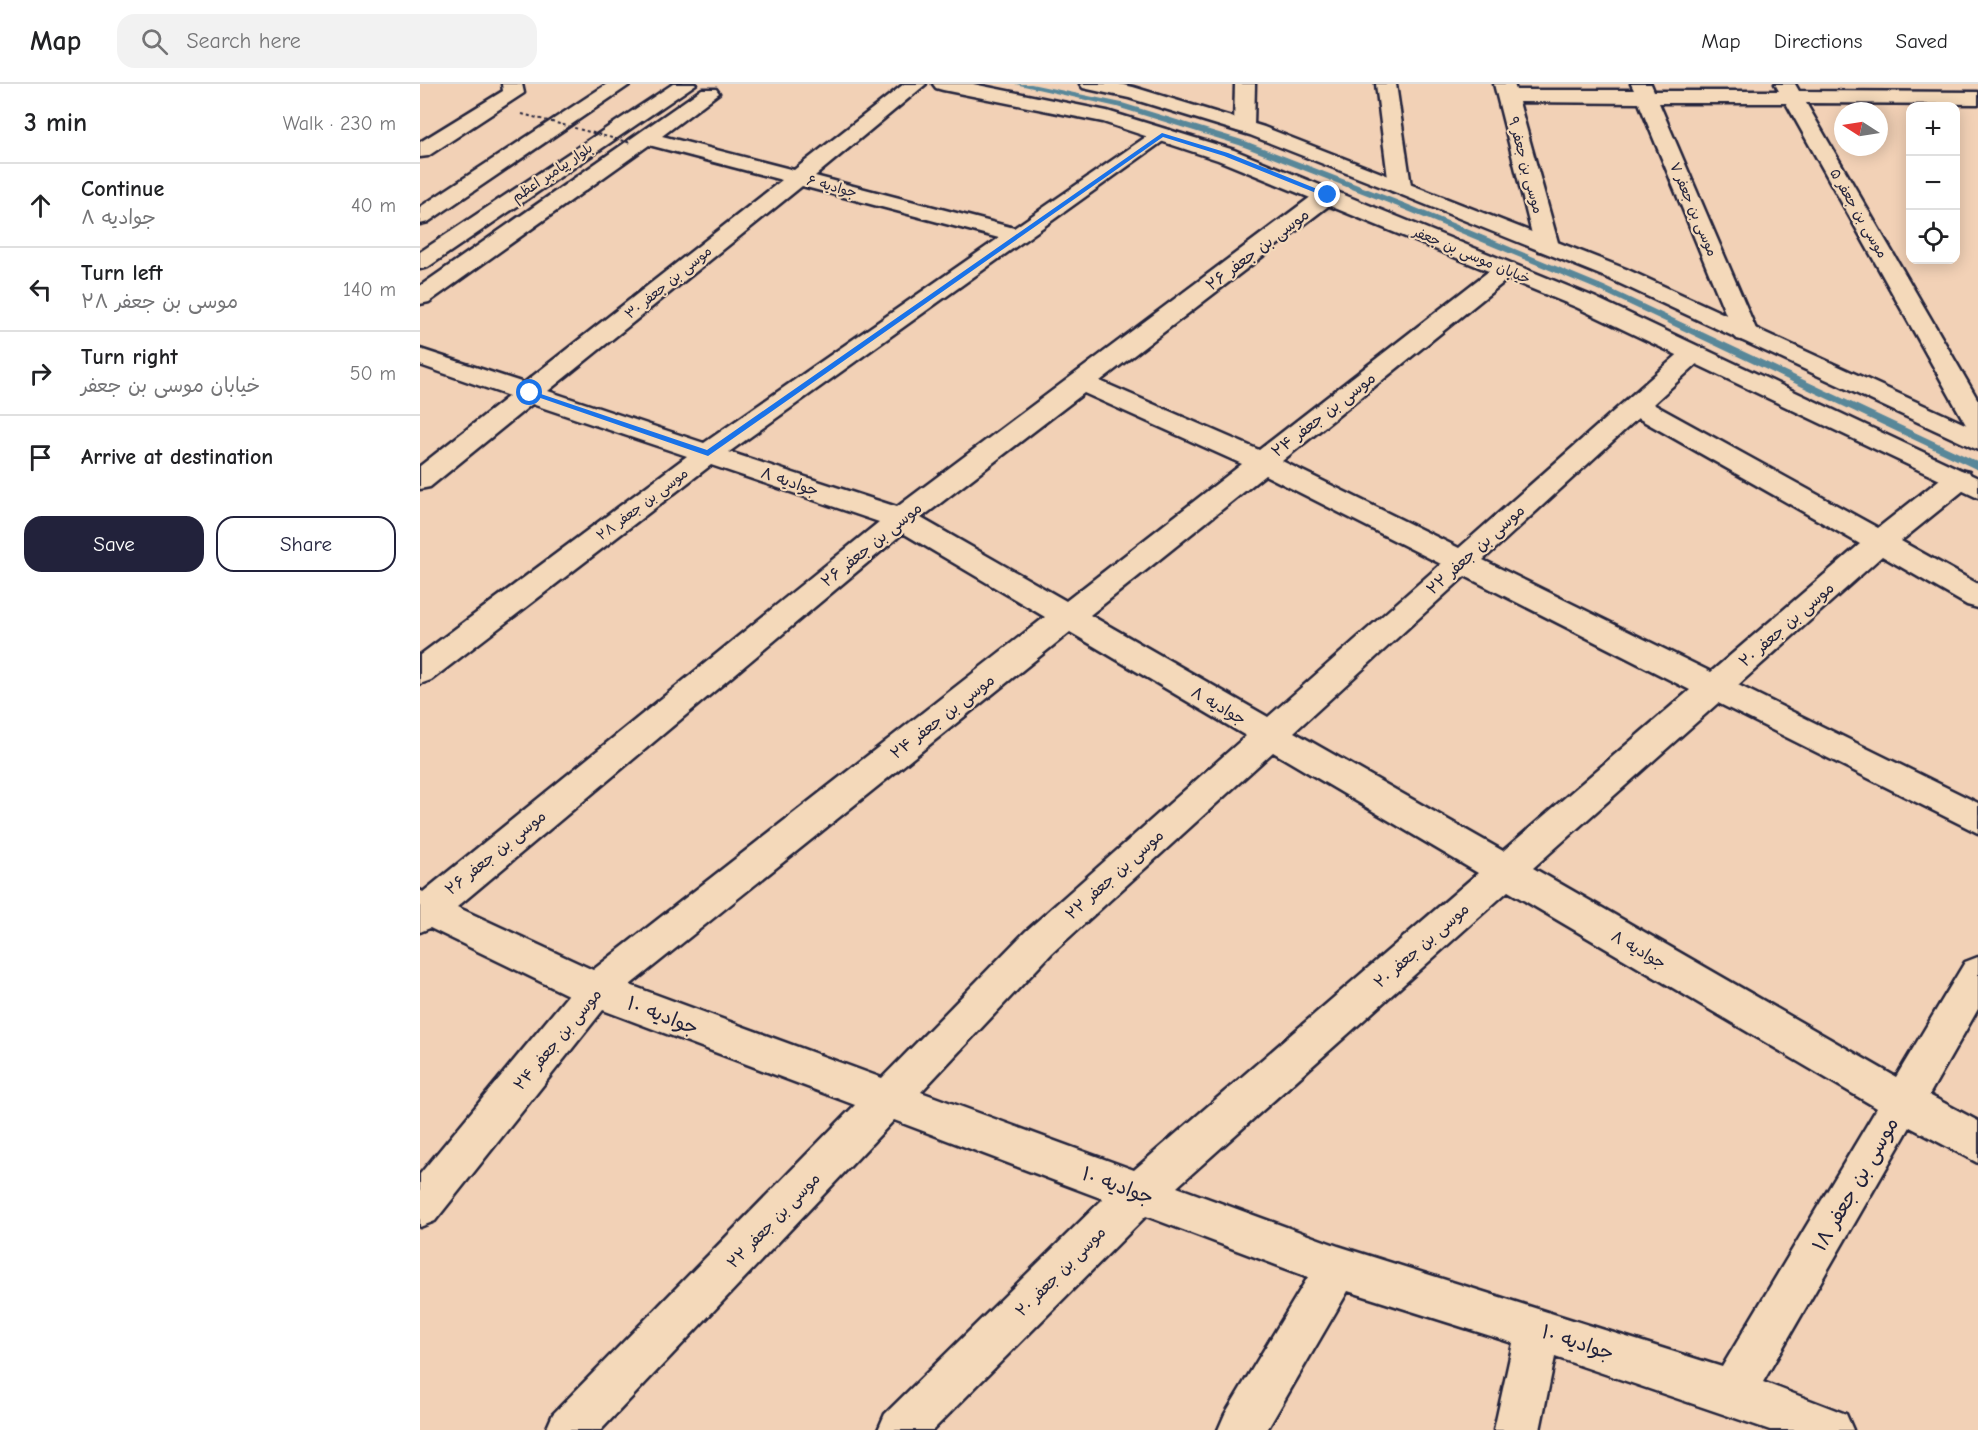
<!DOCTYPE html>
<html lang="en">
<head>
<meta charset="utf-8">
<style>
  body { margin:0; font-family:"Comic Neue","Playpen Sans Arabic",sans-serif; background:#f2f2f2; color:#202124 }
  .controls { position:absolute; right:18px; top:18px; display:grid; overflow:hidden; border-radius:12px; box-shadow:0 3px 15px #0003 }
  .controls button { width:54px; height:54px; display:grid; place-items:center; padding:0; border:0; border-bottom:2px solid #e0e0e0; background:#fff; color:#202124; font:30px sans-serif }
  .compass { position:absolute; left:1414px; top:18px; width:54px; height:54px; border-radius:50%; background:#fff; box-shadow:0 3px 15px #0003; rotate:282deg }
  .stop { position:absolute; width:18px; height:18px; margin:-14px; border:4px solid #1a73e8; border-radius:50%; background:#fff }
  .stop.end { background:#1a73e8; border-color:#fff; box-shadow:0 2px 6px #0008 }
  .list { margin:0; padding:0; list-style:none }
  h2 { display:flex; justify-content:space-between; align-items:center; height:78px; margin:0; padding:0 24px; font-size:26px }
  h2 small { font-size:20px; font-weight:400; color:#757577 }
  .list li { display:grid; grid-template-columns:39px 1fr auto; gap:18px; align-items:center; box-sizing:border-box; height:84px; padding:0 24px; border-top:2px solid #e0e0e0 }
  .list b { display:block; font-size:22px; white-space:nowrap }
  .list p { margin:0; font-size:20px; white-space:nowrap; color:#757577 }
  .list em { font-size:20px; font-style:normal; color:#757577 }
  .actions { display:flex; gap:12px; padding:18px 24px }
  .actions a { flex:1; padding:14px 0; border:2px solid #22223b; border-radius:18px; text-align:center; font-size:21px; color:#22223b }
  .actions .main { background:#22223b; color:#fff }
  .icon { flex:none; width:33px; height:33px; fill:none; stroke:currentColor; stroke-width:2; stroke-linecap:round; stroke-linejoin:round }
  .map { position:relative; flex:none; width:1558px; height:1346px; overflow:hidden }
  header { display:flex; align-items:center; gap:36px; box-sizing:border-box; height:84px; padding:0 30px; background:#fff; border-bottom:2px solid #e0e0e0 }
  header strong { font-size:28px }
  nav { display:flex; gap:33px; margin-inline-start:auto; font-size:21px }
  .search { width:420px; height:54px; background:#f2f2f2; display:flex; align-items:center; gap:15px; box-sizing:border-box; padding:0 21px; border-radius:18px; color:#757577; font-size:22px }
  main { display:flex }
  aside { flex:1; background:#fff }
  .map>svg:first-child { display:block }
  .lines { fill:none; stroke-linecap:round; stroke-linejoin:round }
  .stream { fill:#588799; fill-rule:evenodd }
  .minor-casing { stroke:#22223b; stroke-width:5 }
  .major-casing { stroke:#22223b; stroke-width:5 }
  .minor { fill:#f4d9ba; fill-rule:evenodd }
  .major { fill:#f4d9ba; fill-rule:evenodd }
  .path-bridge { stroke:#22223b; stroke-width:2; stroke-dasharray:3 3; stroke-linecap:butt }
  .route { fill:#1a73e8 }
  .labels { text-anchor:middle; stroke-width:4.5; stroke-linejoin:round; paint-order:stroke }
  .far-street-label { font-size:14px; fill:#22223b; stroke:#f4d9ba }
  .street-label { font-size:16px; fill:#22223b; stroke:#f4d9ba }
  .near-street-label { font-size:20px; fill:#22223b; stroke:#f4d9ba }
</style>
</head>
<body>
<header>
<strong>Map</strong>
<div class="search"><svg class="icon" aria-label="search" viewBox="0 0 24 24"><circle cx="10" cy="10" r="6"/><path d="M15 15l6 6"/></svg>Search here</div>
<nav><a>Map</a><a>Directions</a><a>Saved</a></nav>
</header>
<main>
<aside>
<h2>3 min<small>Walk · 230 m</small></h2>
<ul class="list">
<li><svg class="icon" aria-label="ahead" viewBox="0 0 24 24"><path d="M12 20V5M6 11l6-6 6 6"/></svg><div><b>Continue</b><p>جوادیه ۸</p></div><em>40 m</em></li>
<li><svg class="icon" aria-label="left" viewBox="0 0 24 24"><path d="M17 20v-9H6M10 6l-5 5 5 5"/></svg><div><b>Turn left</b><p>موسی بن جعفر ۲۸</p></div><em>140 m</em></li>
<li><svg class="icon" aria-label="right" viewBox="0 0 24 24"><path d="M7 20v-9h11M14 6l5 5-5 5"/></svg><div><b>Turn right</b><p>خیابان موسی بن جعفر</p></div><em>50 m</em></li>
<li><svg class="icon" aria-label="arrive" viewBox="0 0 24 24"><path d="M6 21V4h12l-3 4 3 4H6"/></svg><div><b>Arrive at destination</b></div></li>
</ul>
<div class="actions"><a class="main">Save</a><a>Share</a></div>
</aside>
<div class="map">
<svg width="1558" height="1346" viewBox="0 0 1558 1346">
  <rect width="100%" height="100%" fill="#f2d1b6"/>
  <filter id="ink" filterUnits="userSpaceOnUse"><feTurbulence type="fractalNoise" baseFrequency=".0167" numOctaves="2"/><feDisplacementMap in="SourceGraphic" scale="12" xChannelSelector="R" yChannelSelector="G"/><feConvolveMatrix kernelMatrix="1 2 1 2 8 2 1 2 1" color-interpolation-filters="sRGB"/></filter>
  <g filter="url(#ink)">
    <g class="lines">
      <path class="stream" d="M595,0H611L702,19L825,57L984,119L1184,202L1558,378V386L1178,206L978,123L819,61L697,23Z"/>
      <defs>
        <g id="minor">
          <path d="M82,0H102L104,9L8,72L0,73V58L83,7Z"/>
          <path d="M484,0H506L395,92L594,144L736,46H750L753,50L309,368L477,423L900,106H916L919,111L916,116L680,297L839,366L1078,180H1094L1098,185L1094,190L862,377L1039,464L1264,265L1273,262L1282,265L1286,270L1282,275L1233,320L1458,444L1529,388L1539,386L1549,388L1553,395L1549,402L1481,457L1558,500V524L1547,521L1462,472L1318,601L1558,719V749L1298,619L1113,784L1476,993L1545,878L1558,873V925L1509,1011L1558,1037V1079L1490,1043L1343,1298L1426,1330L1433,1346H1350L1135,1273L1120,1346H1074L1093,1259L928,1207L847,1346H798L805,1330L888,1193L726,1132L513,1346H458L465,1330L683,1115L474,1036L181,1346H126L133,1330L435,1021L183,926L15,1137L0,1143V1090L148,911L10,844L0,848V806L3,808L459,438L291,381L11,596L0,600V571L267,372L112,320L10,403L0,405V382L89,312L0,281V265L104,299L362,96L229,61L9,218L0,220V202L282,5H296L299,9L242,52L374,86ZM382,102L579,154L284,359L128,307ZM664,309L822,380L646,517L501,434ZM1218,334L1440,460L1291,588L1063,476ZM845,391L1021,480L848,633L670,531ZM483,449L625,533L173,886L37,823ZM1045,492L1270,606L1083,767L874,648ZM650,548L826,652L606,847L462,994L210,901ZM853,668L1058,789L714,1086L501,1008L632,869ZM1088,807L1457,1024L1302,1283L918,1162L757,1103Z"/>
          <path d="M815,0H835L834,43L831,47H817L814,43Z"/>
          <path d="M956,0H976L991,102L988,107H972L969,102Z"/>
          <path d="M1074,0H1094L1096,6H1214L1211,0H1231L1234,7H1359L1355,0H1375L1379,7L1558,8V20L1386,19L1558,316V348L1549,345L1545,339L1366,19H1239L1338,250L1335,255L1326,257L1317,255L1314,250L1219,19L1099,18L1139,162L1135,167H1119L1115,162Z"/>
        </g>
        <g id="major">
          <path d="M187,0H211L8,138L0,140V123Z"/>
          <path d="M253,0H276L8,183L0,185V168Z"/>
          <path d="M513,0H553L687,27L814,66L1174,213L1558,394V414L1156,223L798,76L683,38L523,6L516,4Z"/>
          <path d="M660,0H699L713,3L844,43L1206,185L1558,346V366L1190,195L972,107L830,51L709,14L663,4Z"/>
        </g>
      </defs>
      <use href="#minor" class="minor-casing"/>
      <use href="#major" class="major-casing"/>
      <use href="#minor" class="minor"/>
      <use href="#major" class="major"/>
      <path class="path-bridge" d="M102,30L211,59"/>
    </g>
  </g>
  <path class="route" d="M742,49L808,69L912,111L906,113L804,72L743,53L288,372L106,309L112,307L287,366Z"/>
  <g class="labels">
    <g class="far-street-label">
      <text transform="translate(1106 81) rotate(75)" y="5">موسی بن جعفر ۹</text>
      <text transform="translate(132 88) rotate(-34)" y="5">بلوار پیامبر اعظم</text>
      <text transform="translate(412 102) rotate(15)" y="5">جوادیه ۶</text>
      <text transform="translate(1274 125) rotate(67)" y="5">موسی بن جعفر ۷</text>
      <text transform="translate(1439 129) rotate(60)" y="5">موسی بن جعفر ۵</text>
      <text transform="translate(1052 171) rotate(23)" y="5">خیابان موسی بن جعفر</text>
      <text transform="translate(248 198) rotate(-39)" y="5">موسی بن جعفر ۳۰</text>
      <text transform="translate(222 420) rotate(-37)" y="5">موسی بن جعفر ۲۸</text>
    </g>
    <g class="street-label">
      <text transform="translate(837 165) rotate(-37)" y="6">موسی بن جعفر ۲۶</text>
      <text transform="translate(903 330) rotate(-38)" y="6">موسی بن جعفر ۲۴</text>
      <text transform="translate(370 397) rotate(19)" y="6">جوادیه ۸</text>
      <text transform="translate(451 460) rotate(-39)" y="6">موسی بن جعفر ۲۶</text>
      <text transform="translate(1055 465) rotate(-42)" y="6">موسی بن جعفر ۲۲</text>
      <text transform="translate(1366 540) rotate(-41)" y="6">موسی بن جعفر ۲۰</text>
      <text transform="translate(799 621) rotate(30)" y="6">جوادیه ۸</text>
      <text transform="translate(522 632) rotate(-38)" y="6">موسی بن جعفر ۲۴</text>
      <text transform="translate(75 768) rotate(-39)" y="6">موسی بن جعفر ۲۶</text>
      <text transform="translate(694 790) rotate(-42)" y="6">موسی بن جعفر ۲۲</text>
      <text transform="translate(1001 861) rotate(-41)" y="6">موسی بن جعفر ۲۰</text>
      <text transform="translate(1219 865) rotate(30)" y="6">جوادیه ۸</text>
      <text transform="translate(137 955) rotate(-50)" y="6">موسی بن جعفر ۲۴</text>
      <text transform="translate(353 1136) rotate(-46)" y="6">موسی بن جعفر ۲۲</text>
      <text transform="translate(640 1187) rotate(-45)" y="6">موسی بن جعفر ۲۰</text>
    </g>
    <g class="near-street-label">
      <text transform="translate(243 931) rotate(21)" y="7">جوادیه ۱۰</text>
      <text transform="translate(1435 1100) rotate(-60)" y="7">موسی بن جعفر ۱۸</text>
      <text transform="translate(698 1101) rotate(20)" y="7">جوادیه ۱۰</text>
      <text transform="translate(1158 1258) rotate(18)" y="7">جوادیه ۱۰</text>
    </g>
  </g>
</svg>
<div class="controls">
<button>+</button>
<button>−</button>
<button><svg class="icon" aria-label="locate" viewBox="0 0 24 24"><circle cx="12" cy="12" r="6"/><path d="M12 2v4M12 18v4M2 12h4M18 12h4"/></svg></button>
</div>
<svg class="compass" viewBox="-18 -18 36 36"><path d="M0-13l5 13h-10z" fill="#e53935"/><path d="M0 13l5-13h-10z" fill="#757577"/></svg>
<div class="stop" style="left:110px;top:309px"></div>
<div class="stop end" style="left:908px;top:111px"></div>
</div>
</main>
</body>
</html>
